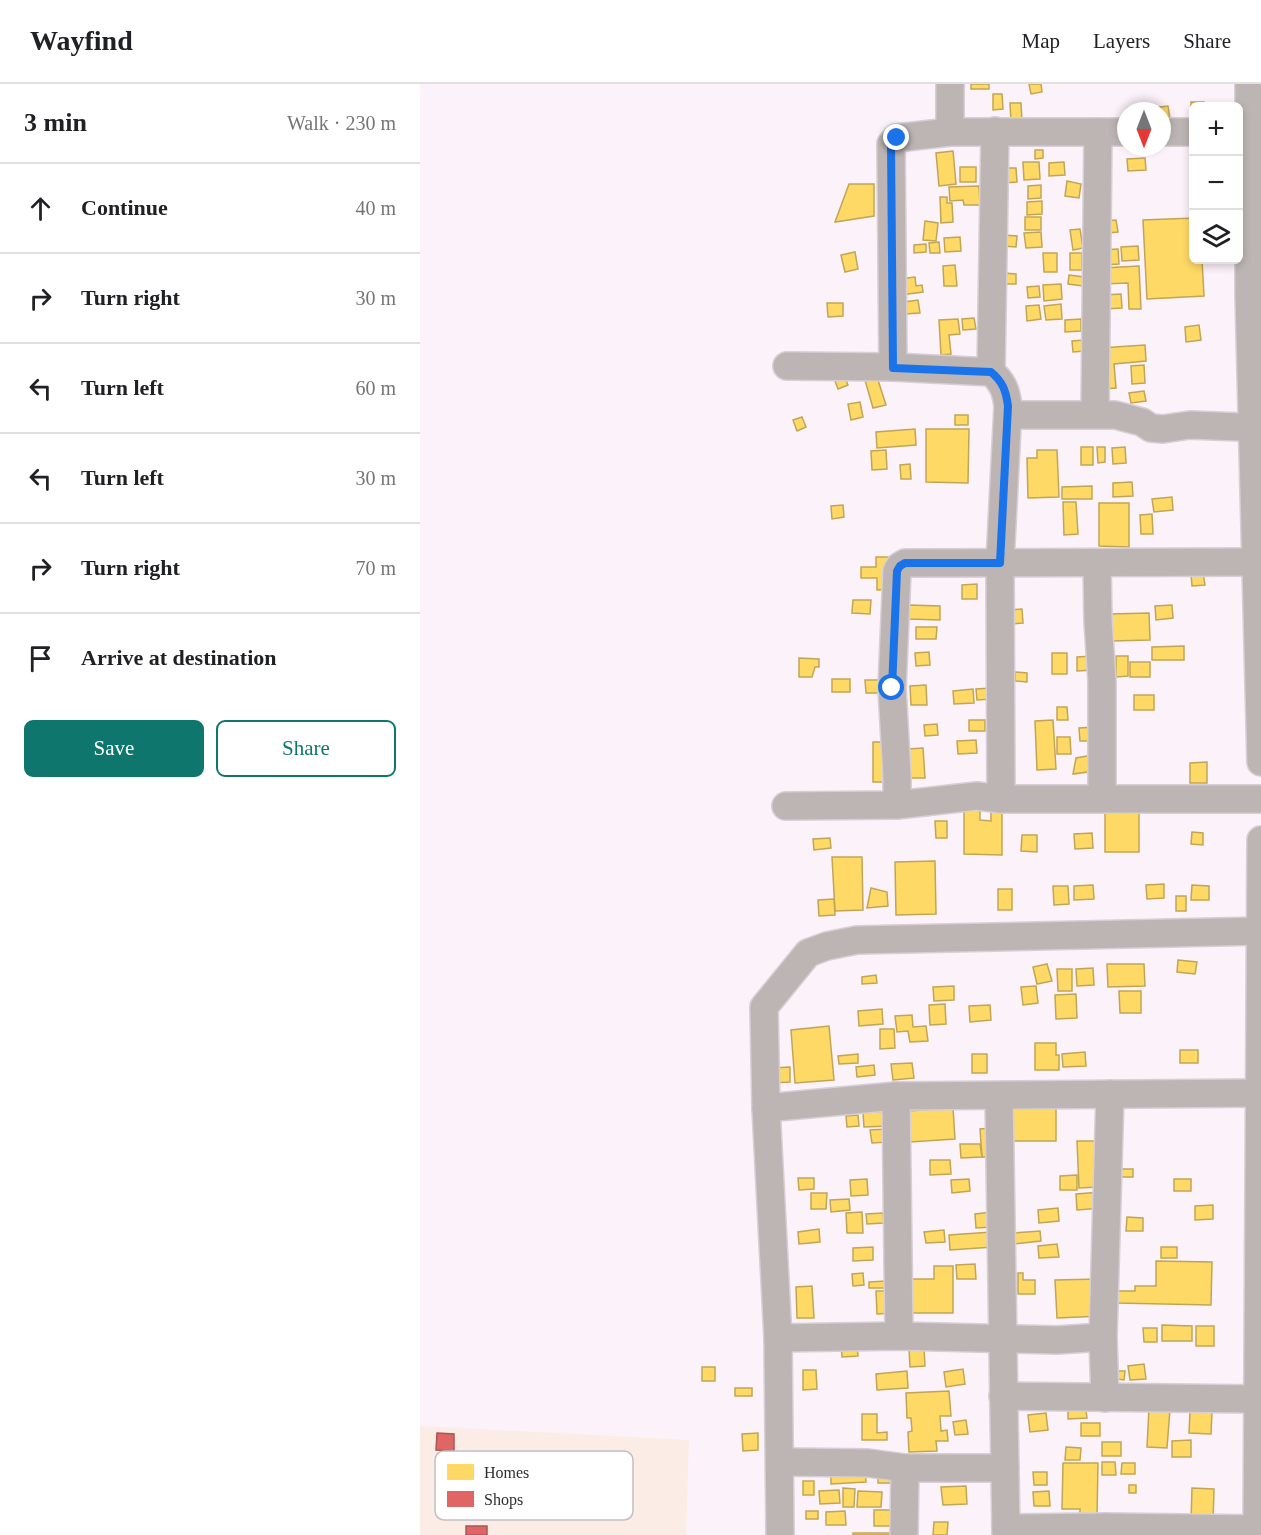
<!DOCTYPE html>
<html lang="en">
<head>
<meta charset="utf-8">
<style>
  body { margin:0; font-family:Georgia,serif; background:#f2f2f2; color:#202124 }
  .controls { position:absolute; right:18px; top:18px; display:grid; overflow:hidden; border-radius:9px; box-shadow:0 3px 9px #0003 }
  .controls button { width:54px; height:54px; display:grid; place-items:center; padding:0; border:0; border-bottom:2px solid #e0e0e0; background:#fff; color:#202124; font:30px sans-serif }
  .compass { position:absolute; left:697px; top:18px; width:54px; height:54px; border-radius:50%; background:#fff; box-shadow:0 3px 9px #0003; rotate:180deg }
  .stop { position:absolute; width:18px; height:18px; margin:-14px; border:4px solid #1a73e8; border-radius:50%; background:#fff }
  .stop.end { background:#1a73e8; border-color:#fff; box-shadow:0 2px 6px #0008 }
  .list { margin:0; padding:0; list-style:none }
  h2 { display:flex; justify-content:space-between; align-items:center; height:78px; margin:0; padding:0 24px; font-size:26px }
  h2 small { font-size:20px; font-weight:400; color:#757577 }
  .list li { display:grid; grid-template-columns:39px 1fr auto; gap:18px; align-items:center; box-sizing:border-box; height:90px; padding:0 24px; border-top:2px solid #e0e0e0 }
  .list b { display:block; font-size:22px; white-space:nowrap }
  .list em { font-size:20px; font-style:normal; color:#757577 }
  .actions { display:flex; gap:12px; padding:18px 24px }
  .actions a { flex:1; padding:14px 0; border:2px solid #0f766e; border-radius:9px; text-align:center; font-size:21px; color:#0f766e }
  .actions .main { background:#0f766e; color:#fff }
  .icon { flex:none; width:33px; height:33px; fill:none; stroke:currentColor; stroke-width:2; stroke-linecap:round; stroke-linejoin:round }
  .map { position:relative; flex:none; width:841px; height:1451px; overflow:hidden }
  header { display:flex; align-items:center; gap:36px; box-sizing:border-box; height:84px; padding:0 30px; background:#fff; border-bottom:2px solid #e0e0e0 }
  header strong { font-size:28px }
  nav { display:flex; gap:33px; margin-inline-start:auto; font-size:21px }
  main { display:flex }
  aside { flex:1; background:#fff }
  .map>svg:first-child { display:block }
  .commercial { fill:#fbece6 }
  .homes { fill:#ffd966; stroke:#c1a556; stroke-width:1.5 }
  .shops { fill:#e06666; stroke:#ac5556; stroke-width:1.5 }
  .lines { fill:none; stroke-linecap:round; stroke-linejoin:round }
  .street-casing { stroke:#d7cfd5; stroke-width:30 }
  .street { stroke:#bcb5b4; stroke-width:27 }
  .route { stroke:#1a73e8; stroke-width:8 }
  .key { fill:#fff; stroke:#c1c0c1; stroke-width:1.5 }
  .key-label { font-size:16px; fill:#312c31 }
</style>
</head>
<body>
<header>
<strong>Wayfind</strong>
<nav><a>Map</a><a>Layers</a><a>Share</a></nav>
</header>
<main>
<aside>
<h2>3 min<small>Walk · 230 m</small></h2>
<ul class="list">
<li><svg class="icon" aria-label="ahead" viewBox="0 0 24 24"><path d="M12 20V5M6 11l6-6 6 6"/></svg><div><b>Continue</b></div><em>40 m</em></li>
<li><svg class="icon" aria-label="right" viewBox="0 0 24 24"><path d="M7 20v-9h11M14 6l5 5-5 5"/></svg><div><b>Turn right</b></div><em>30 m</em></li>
<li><svg class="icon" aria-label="left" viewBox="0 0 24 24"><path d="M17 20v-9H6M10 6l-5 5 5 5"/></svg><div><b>Turn left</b></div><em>60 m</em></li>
<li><svg class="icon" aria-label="left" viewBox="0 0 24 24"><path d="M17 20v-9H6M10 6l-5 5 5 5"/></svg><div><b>Turn left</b></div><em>30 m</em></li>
<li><svg class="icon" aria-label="right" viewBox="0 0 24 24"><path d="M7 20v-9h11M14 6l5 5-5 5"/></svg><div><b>Turn right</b></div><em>70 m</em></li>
<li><svg class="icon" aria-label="arrive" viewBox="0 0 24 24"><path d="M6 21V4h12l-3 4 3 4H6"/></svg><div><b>Arrive at destination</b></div></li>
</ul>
<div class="actions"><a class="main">Save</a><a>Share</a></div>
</aside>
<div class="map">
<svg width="841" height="1451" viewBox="0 0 841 1451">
  <rect width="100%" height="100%" fill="#fcf2fa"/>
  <path class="commercial" d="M0,1342L269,1356L266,1451H0Z"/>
  <g class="homes">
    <rect x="551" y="0" width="18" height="5"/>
    <path d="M609,0H621L622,8L611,10Z"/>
    <path d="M573,10H582L583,25L573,26Z"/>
    <path d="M771,18H784V22H774V33H771Z"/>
    <path d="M590,19H601L602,38L591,39Z"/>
    <path d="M748,22L750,35H742V27H733L732,24Z"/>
    <rect x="771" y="55" width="3" height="51"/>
    <path d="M615,66H623V74L615,75Z"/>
    <path d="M533,67L536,100L519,102L516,69Z"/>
    <path d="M725,74L726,86L708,87L707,75Z"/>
    <path d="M603,78H619L620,95L604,96Z"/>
    <path d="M644,78L645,91L629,92V79Z"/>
    <rect x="540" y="83" width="16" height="15"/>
    <path d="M583,84H596L597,98L583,99Z"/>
    <path d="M647,97L661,100L659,114L645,112Z"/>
    <path d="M429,100H454V132L415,138Z"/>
    <path d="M621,101V114L608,115V102Z"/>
    <path d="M559,102L560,121H544L543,116L530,117L529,103Z"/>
    <path d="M520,113H527V119H532L533,138L521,139Z"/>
    <path d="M622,117V130L607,131V118Z"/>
    <rect x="605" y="133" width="16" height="13"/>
    <path d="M774,134V176H782L784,212L727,215L723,136Z"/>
    <path d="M696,136L698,148L687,149L685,137Z"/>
    <path d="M505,137L518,139L516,157L503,156Z"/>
    <path d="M660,145L663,164L653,166L650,146Z"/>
    <path d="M621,148L622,163L606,164L604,149Z"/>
    <path d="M583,151L597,152L596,163L583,162Z"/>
    <path d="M540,153L541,167L525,168L524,154Z"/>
    <path d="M519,158L520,169H510L509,159Z"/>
    <path d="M506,160V168L494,169V161Z"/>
    <path d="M718,162L719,176L702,177L701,163Z"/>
    <path d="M698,165L699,180L682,181L681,166Z"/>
    <path d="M435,168L438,185L425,188L421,171Z"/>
    <path d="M623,169H637V188H624Z"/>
    <rect x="650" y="169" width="12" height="17"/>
    <path d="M535,181L537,202H524L523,182Z"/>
    <path d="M719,182L721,225H709L708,199L682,200V184Z"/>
    <path d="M584,189L596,190V200H583Z"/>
    <path d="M649,191L664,193L663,202L648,200Z"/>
    <path d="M495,193L496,202L502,201L503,208L481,211L479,195Z"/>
    <path d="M641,200L642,215L624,217L623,201Z"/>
    <path d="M619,202L620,213L608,214L607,203Z"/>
    <path d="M701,210L702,224L685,225L684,211Z"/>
    <path d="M498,216L500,229L485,230L484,218Z"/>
    <path d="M407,219H423V232L408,233Z"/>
    <path d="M641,220L642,235L626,236L624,222Z"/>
    <path d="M619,221L621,235L607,237L606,222Z"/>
    <path d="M554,234L556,245L543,246L542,235Z"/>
    <path d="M538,235L540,250L529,251L531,270L521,271L519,236Z"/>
    <path d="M661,235V247L645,248V236Z"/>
    <path d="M779,241L781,256L766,258L765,243Z"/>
    <path d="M664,256L665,267L653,268L652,257Z"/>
    <path d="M725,261L726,277L694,280L696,304L683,305L680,264Z"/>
    <path d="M724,281L725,299L712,300L711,282Z"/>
    <path d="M424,291L428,301L418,305L414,294Z"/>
    <path d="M457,293L466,321L453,324L445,296Z"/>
    <path d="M724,307L726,317L711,319L709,309Z"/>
    <path d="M440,318L443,333L431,336L428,320Z"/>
    <rect x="535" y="331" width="13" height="10"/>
    <path d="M382,333L386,343L377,347L373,336Z"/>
    <path d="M495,345L496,361L457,364L456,348Z"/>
    <path d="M506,345H549L548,399L506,398Z"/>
    <rect x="661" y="363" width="12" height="18"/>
    <path d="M677,363H685V378L678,379Z"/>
    <path d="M705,363L706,379L693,380L692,364Z"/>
    <path d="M466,366L467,385L452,386L451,367Z"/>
    <path d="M617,366H637L639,413L608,414L607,374H617Z"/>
    <path d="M490,380L491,395H481L480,381Z"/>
    <path d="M712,398L713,412L693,413V399Z"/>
    <path d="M672,402V415H642V403Z"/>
    <path d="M752,413L753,426L734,428L732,415Z"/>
    <path d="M643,418H656L658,450L644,451Z"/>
    <path d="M679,419H709V463L679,462Z"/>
    <path d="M423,421L424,433L412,435L411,422Z"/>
    <path d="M732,430L733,450H721L720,431Z"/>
    <path d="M456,473H472V505L457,506V494H441V483H456Z"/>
    <path d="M783,489L785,501L772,502L771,490Z"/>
    <path d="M557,500V515H542V501Z"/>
    <path d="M433,516H451L450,530L432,529Z"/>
    <path d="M489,521L520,522V536L488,535Z"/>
    <path d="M752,521L753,534L736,536L735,522Z"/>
    <path d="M602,525L603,539L590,540L589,526Z"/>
    <path d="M729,529L730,556L692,557L691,530Z"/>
    <path d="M496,543H517L516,555H496Z"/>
    <path d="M764,562V576H732V563Z"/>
    <path d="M509,568L510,581L496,582L495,569Z"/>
    <rect x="632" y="569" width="15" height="21"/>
    <path d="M673,572V586L657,587V573Z"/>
    <path d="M696,572H708V592L696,593Z"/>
    <path d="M379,574L399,575V583H395L392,593H379Z"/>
    <rect x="710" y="578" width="20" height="15"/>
    <path d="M595,588L607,589V598L595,597Z"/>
    <rect x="412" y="595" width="18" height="13"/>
    <path d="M445,596H462V609H446Z"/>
    <path d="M506,601L507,621H491L490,602Z"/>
    <path d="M571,604L572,615L557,616L556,605Z"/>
    <path d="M553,605L554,619L534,620L533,607Z"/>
    <rect x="714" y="611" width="20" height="15"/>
    <path d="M637,623H647L648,636H637Z"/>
    <rect x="549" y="636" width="16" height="11"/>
    <path d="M633,636L636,685L617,686L615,637Z"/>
    <path d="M517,640L518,651L505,652L504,641Z"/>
    <path d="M675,643L676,657H660L659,644Z"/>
    <path d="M637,653H650L651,670H637Z"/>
    <path d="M556,656L557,669L538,670L537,657Z"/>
    <path d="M453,658H469L470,698H453Z"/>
    <path d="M503,664L505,694H490L488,665Z"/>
    <path d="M673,671L675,687L653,690L656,674Z"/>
    <path d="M787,678V699H770V679Z"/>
    <path d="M719,718V768H685V719Z"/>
    <path d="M544,721L560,722V736L571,737V722H582V771L544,770Z"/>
    <path d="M515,737H527V754H516Z"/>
    <path d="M772,748L783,749V761L771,760Z"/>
    <path d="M672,749L673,764L655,765L654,750Z"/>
    <path d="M602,751H617V768L601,767Z"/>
    <path d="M410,754L411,764L394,766L393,755Z"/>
    <path d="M412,773H442L443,826L415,827Z"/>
    <path d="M515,777L516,830L476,831L475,778Z"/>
    <path d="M744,800V814L727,815L726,801Z"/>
    <path d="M673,801L674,815L654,816V802Z"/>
    <path d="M772,801L789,802V816H771Z"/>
    <path d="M633,802H648L649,820L634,821Z"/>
    <path d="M451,804L467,808L468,822L447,824Z"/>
    <rect x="578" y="805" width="14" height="21"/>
    <rect x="756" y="812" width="10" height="15"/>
    <path d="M414,815L415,831L399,832L398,816Z"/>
    <path d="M758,876L777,878L775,890L757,888Z"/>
    <path d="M627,880L632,897L617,900L613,883Z"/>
    <path d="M687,880H724L725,902L688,903Z"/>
    <path d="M673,884L674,901L657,902L656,885Z"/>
    <path d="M637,885H652V907H638Z"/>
    <path d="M456,891L457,899L442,900V893Z"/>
    <path d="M534,902V916L514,917L513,903Z"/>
    <path d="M616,902L618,919L603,921L601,903Z"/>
    <path d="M699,907H721V929H700Z"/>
    <path d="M656,910L657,934L636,935L635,911Z"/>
    <path d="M525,920L526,940L510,941L509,921Z"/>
    <path d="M570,921L571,936L550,938L549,922Z"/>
    <path d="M462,925L463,940L439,942L438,927Z"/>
    <path d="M492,931L493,943L506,942L508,957L490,958L488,947L477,948L475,932Z"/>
    <path d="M409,942L414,996L375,999L371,946Z"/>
    <path d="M460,945H474L475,964L460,965Z"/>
    <path d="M615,959H636V971H639V986H615Z"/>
    <rect x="760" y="966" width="18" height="13"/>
    <path d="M665,968L666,982L643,983L642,970Z"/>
    <path d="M438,970V979L419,980L418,972Z"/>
    <rect x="552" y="970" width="15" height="19"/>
    <path d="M492,979L494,994L473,996L471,980Z"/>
    <path d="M454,981L455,991L437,993L436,983Z"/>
    <path d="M370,983V998L352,999L351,984Z"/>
    <rect x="591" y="1022" width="45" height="35"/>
    <path d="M533,1024L535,1055L490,1058L487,1027Z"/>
    <path d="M468,1027L469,1042L444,1043L443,1029Z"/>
    <path d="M438,1031L439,1042L427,1043L426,1032Z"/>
    <path d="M573,1044L575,1073H562L560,1045Z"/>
    <path d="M467,1045L468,1058L452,1059L450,1046Z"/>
    <path d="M657,1057H678L679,1103L659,1104Z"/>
    <path d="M540,1060H560L562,1073L541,1074Z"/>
    <path d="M510,1076H530L531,1090L510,1091Z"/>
    <rect x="699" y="1085" width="14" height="8"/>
    <path d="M657,1091V1106H640V1092Z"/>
    <path d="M378,1094H394V1105L379,1106Z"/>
    <path d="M447,1095L448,1111L431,1112L430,1096Z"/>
    <path d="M549,1095L550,1107L532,1109L531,1096Z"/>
    <rect x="754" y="1095" width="17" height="12"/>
    <path d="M681,1108L682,1124L657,1126L656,1110Z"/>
    <path d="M391,1109H407L406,1125H391Z"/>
    <path d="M429,1115L430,1126L411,1128L410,1116Z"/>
    <path d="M793,1121V1135L775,1136V1122Z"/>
    <path d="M638,1124L639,1137L619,1139L618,1126Z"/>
    <path d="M442,1128L443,1149H427L426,1129Z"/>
    <path d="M572,1128L573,1143L556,1144L555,1130Z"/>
    <path d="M463,1129L464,1139L447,1140L446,1130Z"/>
    <path d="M707,1133L723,1134V1147H706Z"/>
    <path d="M399,1145L400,1158L379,1160L378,1148Z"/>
    <path d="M524,1146L525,1158L506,1159L504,1148Z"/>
    <path d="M620,1147L621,1157L594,1160L593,1149Z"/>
    <path d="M572,1148L573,1163L530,1166L529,1151Z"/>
    <path d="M637,1160L639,1173L619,1174L618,1162Z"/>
    <path d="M453,1163V1176L433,1177V1164Z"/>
    <rect x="741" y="1163" width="16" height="11"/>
    <path d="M736,1177L792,1178L791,1221L696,1219L697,1207H715V1202H736Z"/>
    <path d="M555,1180L556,1195H537L536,1181Z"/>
    <path d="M514,1182H533V1229H492V1195H514Z"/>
    <path d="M443,1189L444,1201L433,1202L432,1190Z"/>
    <path d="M598,1189H603V1196H615V1210H598Z"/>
    <path d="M680,1195L682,1232L637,1234L635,1196Z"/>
    <path d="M466,1197V1204H449V1198Z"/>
    <path d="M392,1202L394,1234H377L376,1203Z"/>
    <path d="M456,1207H472L473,1229L457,1230Z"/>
    <path d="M742,1241L772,1242V1257H742Z"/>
    <rect x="776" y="1242" width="18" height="20"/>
    <path d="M723,1244H737V1258H724Z"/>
    <path d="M437,1258L438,1272L422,1273L421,1259Z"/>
    <path d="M489,1265H504L505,1282L490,1283Z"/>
    <path d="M724,1280L726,1295L710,1296L708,1282Z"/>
    <rect x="282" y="1283" width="13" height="14"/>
    <path d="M543,1285L545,1300L526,1303L524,1288Z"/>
    <path d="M383,1286H396L397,1305L383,1306Z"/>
    <path d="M487,1287L488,1304L457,1306L456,1290Z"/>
    <path d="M698,1287H705L704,1296L698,1295Z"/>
    <rect x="315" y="1304" width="17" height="8"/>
    <path d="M529,1307L531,1332H520L521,1347L527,1346L528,1357H516L517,1367L489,1368L488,1348L492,1347L491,1334H487L486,1309Z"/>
    <path d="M648,1323H659V1327H666L667,1334L648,1335Z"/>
    <path d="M729,1324L750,1325L747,1364L727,1363Z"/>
    <path d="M770,1328H792L791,1350L769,1349Z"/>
    <path d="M626,1329L628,1346L610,1348L608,1331Z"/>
    <path d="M442,1330H457V1349L467,1348V1356H442Z"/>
    <path d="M546,1336L548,1350L535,1351L533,1338Z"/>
    <rect x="661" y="1339" width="19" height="13"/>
    <path d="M338,1349V1366L323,1367L322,1350Z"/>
    <path d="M771,1356V1373H752V1357Z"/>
    <rect x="682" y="1358" width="19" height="14"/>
    <path d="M646,1363L661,1364L660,1376H645Z"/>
    <path d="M682,1378H695L696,1391H682Z"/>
    <path d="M643,1379H678L677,1432H660V1425H642Z"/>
    <path d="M702,1379H715V1390H701Z"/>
    <path d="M445,1385L446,1398L411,1400V1387Z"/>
    <path d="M476,1386L477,1399H458V1387Z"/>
    <path d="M613,1388H627V1401H614Z"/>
    <rect x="383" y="1397" width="11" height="14"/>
    <rect x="709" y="1401" width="7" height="8"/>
    <path d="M546,1402L547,1420L523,1421L521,1403Z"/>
    <path d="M423,1404L435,1405L434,1423H423Z"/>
    <path d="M772,1404L794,1405L793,1438H771Z"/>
    <path d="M419,1406L420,1419L400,1420L399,1407Z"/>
    <path d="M438,1407L462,1408L461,1423H437Z"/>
    <path d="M629,1407L630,1422H614L613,1408Z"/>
    <rect x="454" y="1426" width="22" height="16"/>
    <rect x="386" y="1427" width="12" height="8"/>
    <path d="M425,1427L426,1441H406V1428Z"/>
    <path d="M514,1438H528L527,1451H513Z"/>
    <rect x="433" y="1449" width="42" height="2"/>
  </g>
  <g class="shops">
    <path d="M17,1349L34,1350V1367L16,1366Z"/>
    <rect x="46" y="1442" width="21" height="9"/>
  </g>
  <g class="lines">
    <defs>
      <g id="street">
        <path d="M530,0V48"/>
        <path d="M829,0V210L841,678"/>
        <path d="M742,48H774"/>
        <path d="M367,282L473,283L571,288C583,298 586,307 588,322L580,479L581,715"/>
        <path d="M473,283L471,60L477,54L530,48H706"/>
        <path d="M571,288L575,47"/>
        <path d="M675,330L678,48"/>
        <path d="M588,331H695L722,338L731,344L743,345L770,341L821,343L841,346"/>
        <path d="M677,479L678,537L682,597V714"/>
        <path d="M477,721V692L472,604L477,487L480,482L485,479L837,478"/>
        <path d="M366,722L477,721L557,712L581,715H841"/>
        <path d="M476,1012L479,1252"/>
        <path d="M579,1012L586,1451"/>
        <path d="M346,1024L476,1012L840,1009"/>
        <path d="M683,1253L685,1314"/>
        <path d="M358,1254L479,1252L637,1256L683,1253L690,1010"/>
        <path d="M583,1312L837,1315"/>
        <path d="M360,1378L448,1379L485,1384H585"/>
        <path d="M586,1444L685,1443"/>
        <path d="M360,1451L358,1254L346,1024L344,923L388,869L407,862L437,856L841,847"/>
        <path d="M484,1451L485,1384"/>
        <path d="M685,1451V1443L841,1445"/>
        <path d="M837,1451L841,756"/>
      </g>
    </defs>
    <use href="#street" class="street-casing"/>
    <use href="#street" class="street"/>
  </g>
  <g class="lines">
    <path class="route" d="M472,604L477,487L480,482L485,479H580L588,322C586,307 583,298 571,288L473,284L471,60L477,54"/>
  </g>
  <rect x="15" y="1367" width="198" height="69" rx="9" class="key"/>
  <rect x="27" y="1380" width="27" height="16" fill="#ffd966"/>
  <rect x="27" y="1407" width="27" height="16" fill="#e06666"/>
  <g class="key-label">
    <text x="64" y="1394">Homes</text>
    <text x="64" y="1421">Shops</text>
  </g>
</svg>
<div class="controls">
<button>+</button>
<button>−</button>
<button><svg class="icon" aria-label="layers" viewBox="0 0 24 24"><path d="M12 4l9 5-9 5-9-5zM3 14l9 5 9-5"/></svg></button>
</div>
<svg class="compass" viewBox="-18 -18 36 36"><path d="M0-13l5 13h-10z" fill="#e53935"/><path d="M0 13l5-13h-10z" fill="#757577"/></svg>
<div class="stop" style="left:472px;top:604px"></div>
<div class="stop end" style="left:477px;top:54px"></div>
</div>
</main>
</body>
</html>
